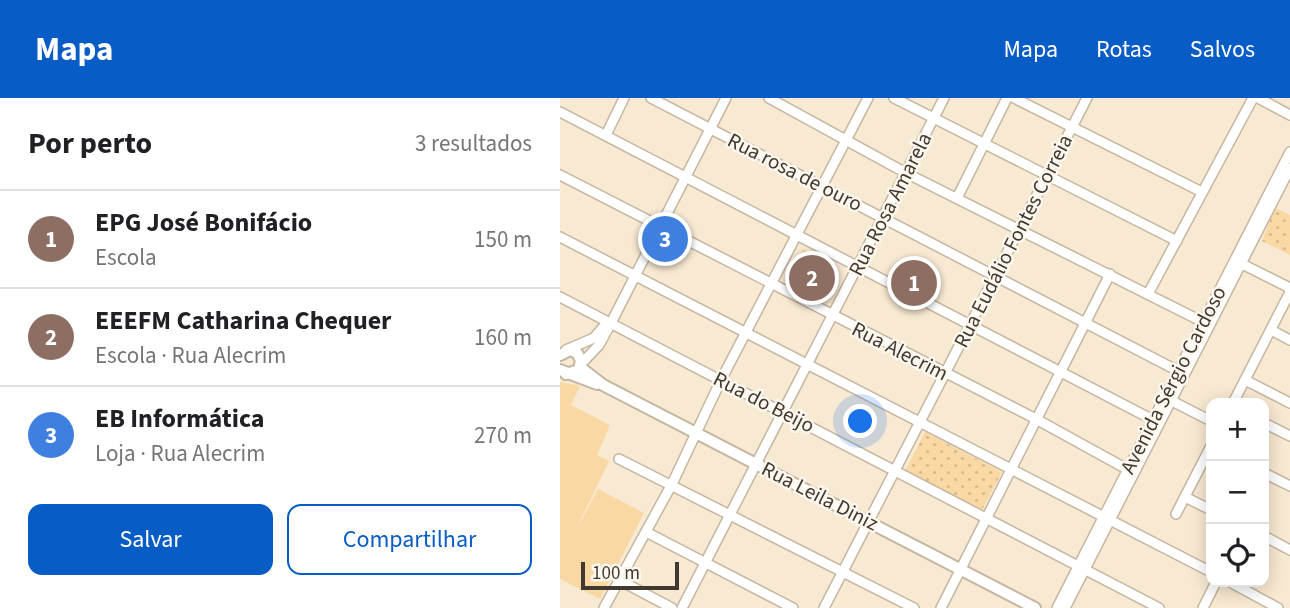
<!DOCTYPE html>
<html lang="pt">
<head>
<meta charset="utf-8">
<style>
  body { margin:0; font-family:"Source Sans 3",sans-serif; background:#f2f2f2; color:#202124 }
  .controls { position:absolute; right:21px; bottom:21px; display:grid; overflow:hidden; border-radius:14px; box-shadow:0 4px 18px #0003 }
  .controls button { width:63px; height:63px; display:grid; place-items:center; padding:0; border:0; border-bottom:2px solid #e0e0e0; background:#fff; color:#202124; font:35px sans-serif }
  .scale { position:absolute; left:21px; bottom:18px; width:98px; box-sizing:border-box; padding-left:7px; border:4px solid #3f3930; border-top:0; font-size:19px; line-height:24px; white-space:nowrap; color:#3f3930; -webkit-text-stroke:5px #fdf7ee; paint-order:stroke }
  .you { position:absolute; left:301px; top:324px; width:24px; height:24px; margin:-18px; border:5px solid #fff; border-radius:50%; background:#1a73e8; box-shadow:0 0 0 10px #1a73e833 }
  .badge { display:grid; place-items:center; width:46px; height:46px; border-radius:50%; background:#085cc5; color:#fff; font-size:23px; font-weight:700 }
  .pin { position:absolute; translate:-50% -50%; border:4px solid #fff; box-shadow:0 2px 7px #0006 }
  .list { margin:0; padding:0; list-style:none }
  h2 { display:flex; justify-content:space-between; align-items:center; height:91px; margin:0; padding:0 28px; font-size:30px }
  h2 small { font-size:23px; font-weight:400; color:#757577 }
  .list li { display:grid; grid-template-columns:46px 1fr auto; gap:21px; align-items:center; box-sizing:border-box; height:98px; padding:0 28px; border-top:2px solid #e0e0e0 }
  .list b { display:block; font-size:26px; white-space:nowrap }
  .list p { margin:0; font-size:23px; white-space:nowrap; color:#757577 }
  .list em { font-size:23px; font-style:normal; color:#757577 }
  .actions { display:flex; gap:14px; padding:21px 28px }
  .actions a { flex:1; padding:16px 0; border:2px solid #085cc5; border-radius:14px; text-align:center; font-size:24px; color:#085cc5 }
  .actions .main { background:#085cc5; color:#fff }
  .icon { flex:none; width:38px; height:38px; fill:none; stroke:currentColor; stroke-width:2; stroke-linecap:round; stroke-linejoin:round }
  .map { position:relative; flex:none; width:730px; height:510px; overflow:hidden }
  header { display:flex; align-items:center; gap:42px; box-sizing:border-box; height:98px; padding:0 35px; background:#085cc5; color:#fff }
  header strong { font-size:33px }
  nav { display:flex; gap:38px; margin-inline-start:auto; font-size:24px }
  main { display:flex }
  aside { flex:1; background:#fff }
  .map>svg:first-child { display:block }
  .grass { fill:#fad8a4 }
  .park { fill:url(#park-dots) }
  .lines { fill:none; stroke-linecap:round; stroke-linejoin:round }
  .minor-casing { stroke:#c5b6a0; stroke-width:12 }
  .major-casing { stroke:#c5b6a0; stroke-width:14 }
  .minor { stroke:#fff; stroke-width:9 }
  .major { stroke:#fff; stroke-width:10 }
  .labels { text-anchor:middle; stroke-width:5; stroke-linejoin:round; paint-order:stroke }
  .street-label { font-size:21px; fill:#3f3930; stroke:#fdf7ee }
</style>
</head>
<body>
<header>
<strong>Mapa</strong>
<nav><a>Mapa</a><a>Rotas</a><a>Salvos</a></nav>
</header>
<main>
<aside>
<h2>Por perto<small>3 resultados</small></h2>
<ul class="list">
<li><span class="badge" style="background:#8d6e63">1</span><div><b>EPG José Bonifácio</b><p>Escola</p></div><em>150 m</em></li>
<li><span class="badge" style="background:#8d6e63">2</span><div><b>EEEFM Catharina Chequer</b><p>Escola · Rua Alecrim</p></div><em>160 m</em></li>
<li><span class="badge" style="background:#3f7fe0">3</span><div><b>EB Informática</b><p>Loja · Rua Alecrim</p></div><em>270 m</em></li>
</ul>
<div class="actions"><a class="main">Salvar</a><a>Compartilhar</a></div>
</aside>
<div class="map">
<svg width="730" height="510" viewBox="0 0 730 510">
  <defs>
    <pattern id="park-dots" width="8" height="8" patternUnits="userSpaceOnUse" patternTransform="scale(1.75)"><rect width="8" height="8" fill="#fad8a4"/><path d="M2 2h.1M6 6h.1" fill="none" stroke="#d7ba8e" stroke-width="1.8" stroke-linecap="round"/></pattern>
  </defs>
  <rect width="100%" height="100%" fill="#f8e9d2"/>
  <g class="grass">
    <path d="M243,151L271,166L263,182L234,167Z"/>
    <path d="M0,284L20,288L11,307L50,327L37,357L49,363L14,436L38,391L84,415L40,501L0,481Z"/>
  </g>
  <g class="park">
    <path d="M715,110L730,117V157L702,143Z"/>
    <path d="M365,334L442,374L421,414L345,373Z"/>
  </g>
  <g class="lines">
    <defs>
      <g id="minor">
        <path d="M91,0L624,276"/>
        <path d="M209,0L346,75L649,227"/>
        <path d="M334,0L617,143"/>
        <path d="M454,0L642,94"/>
        <path d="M698,0L730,17"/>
        <path d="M0,14L599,325"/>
        <path d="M46,37L64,0"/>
        <path d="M0,77L476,321L574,375"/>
        <path d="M397,100L447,0"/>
        <path d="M0,139L651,474"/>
        <path d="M676,163L730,190"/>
        <path d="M588,196L693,0"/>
        <path d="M0,199L599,510"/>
        <path d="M711,232L730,242"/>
        <path d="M6,252L34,240L45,227"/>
        <path d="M21,266L39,247L51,225L166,0"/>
        <path d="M685,282L730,305"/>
        <path d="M606,300L651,323"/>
        <path d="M673,305L730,194"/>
        <path d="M704,325L730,338"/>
        <path d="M59,361L354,510"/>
        <path d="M704,375L730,388"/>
        <path d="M625,399L651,412"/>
        <path d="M616,416L651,348"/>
        <path d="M86,434L233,510"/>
        <path d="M704,438L730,452"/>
        <path d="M59,482L112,510"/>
        <path d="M670,484L718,510"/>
        <path d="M44,510L112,386L161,282L308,0"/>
        <path d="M122,510L384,0"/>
        <path d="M264,510L527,0"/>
        <path d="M381,510L550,176"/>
        <path d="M497,510L730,54"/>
        <path d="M505,510L730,70"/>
        <path d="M643,510L656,484"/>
      </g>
      <g id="major">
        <path d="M0,257L10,252L17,255L21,262L19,272L6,276"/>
        <path d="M20,269L43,287L475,510"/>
        <path d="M0,272L37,286"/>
      </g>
    </defs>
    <use href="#minor" class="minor-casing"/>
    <use href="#major" class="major-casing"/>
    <use href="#minor" class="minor"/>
    <use href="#major" class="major"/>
  </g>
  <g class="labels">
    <g class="street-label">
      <text transform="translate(235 74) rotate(27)" y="7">Rua rosa de ouro</text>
      <text transform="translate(330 106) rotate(-63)" y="7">Rua Rosa Amarela</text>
      <text transform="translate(453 143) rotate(-63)" y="7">Rua Eudálio Fontes Correia</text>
      <text transform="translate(340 253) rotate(27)" y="7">Rua Alecrim</text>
      <text transform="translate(613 282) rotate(-63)" y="7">Avenida Sérgio Cardoso</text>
      <text transform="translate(204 304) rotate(27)" y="7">Rua do Beijo</text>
      <text transform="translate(260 398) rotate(27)" y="7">Rua Leila Diniz</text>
    </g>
  </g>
</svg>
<div class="controls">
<button>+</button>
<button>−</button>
<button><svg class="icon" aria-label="locate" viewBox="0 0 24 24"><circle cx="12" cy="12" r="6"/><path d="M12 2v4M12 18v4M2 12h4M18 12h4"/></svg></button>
</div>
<div class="scale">100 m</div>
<div class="you"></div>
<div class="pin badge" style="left:354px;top:185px;background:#8d6e63">1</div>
<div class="pin badge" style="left:252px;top:180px;background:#8d6e63">2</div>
<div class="pin badge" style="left:105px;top:141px;background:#3f7fe0">3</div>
</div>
</main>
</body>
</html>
